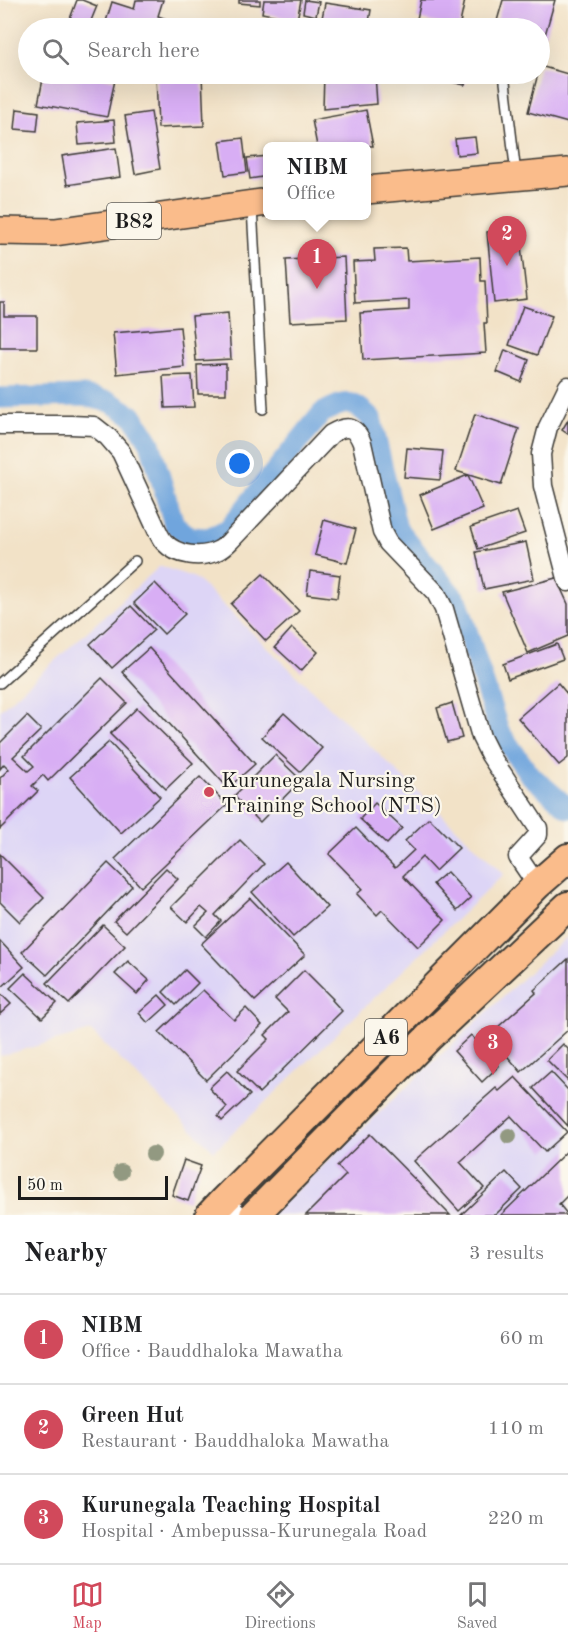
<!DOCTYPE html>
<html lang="en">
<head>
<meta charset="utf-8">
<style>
  body { margin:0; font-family:"Old Standard TT",serif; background:#f2f2f2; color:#202124 }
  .scale { position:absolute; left:18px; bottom:15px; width:150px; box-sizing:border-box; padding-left:6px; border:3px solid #1c1c1c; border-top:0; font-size:16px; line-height:21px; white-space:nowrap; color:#1c1c1c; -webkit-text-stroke:4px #fbf7ec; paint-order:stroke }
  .you { position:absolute; left:240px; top:464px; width:21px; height:21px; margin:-15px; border:4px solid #fff; border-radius:50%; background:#1a73e8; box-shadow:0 0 0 9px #1a73e833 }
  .badge { display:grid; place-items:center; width:39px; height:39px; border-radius:50%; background:#d1495b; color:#fff; font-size:20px; font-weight:700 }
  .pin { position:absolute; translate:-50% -50px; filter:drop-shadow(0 2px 3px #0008) }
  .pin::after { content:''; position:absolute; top:32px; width:21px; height:18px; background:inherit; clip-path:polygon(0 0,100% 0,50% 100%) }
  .popup { position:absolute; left:263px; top:142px; width:108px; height:78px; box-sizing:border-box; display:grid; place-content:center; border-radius:9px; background:#fff; filter:drop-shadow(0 2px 4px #0005); font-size:20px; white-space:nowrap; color:#757577 }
  .popup b { font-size:22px; color:#202124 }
  .popup::after { content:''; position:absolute; left:50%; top:100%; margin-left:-12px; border:12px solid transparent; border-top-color:#fff }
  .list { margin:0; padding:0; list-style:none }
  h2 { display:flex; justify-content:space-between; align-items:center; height:78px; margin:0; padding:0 24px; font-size:26px }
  h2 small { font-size:20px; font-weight:400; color:#757577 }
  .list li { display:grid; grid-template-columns:39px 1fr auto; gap:18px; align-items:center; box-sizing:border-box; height:90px; padding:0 24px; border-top:2px solid #e0e0e0 }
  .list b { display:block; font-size:22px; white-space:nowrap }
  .list p { margin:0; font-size:20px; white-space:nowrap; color:#757577 }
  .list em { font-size:20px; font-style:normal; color:#757577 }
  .icon { flex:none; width:33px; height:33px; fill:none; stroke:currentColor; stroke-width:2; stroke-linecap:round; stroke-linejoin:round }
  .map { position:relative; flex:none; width:568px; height:1215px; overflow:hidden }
  .search { position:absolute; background:#fff; box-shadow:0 6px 24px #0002; left:18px; right:18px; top:18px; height:66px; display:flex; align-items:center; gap:15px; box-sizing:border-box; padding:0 21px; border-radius:33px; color:#757577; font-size:22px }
  .sheet { height:348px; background:#fff }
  nav { display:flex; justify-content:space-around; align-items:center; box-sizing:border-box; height:84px; border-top:2px solid #e0e0e0; background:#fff; font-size:16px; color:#757577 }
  nav a { display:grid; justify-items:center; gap:3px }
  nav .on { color:#d1495b }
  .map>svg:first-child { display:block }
  .built { fill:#ddd5f6 }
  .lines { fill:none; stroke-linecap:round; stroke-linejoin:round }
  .canal { stroke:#70a5dd; stroke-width:21 }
  .building { fill:#d8aef4 }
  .service-casing { stroke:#3c3a36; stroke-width:12 }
  .minor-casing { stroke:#3c3a36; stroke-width:21 }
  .primary-casing { stroke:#3c3a36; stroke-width:30 }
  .trunk-casing { stroke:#3c3a36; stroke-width:32 }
  .service { stroke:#fff; stroke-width:9 }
  .minor { stroke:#fff; stroke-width:18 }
  .primary { stroke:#fabc8b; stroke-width:27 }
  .trunk { stroke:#fabc8b; stroke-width:28 }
  .tree { fill:#929981 }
  .poi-dot { fill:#d1495b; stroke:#fbf7ec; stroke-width:2 }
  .labels { text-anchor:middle; stroke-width:4.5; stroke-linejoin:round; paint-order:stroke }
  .shield { fill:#fbf7ec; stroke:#5f5e5a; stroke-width:1.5 }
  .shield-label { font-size:21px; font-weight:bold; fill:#1c1c1c }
  .poi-label { font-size:22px; fill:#1c1c1c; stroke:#fbf7ec; text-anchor:start }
</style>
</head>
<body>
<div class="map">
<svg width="568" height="1215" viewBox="0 0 568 1215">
  <rect width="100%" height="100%" fill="#fbf7ec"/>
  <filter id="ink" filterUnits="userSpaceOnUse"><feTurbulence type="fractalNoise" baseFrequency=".0167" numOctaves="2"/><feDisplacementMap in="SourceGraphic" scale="12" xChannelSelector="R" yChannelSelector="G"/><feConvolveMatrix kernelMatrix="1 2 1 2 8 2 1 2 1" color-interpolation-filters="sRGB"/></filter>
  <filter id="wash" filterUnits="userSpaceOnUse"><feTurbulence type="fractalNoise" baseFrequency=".008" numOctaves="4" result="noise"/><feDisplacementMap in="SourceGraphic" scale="24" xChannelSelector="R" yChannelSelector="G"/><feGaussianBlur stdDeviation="1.35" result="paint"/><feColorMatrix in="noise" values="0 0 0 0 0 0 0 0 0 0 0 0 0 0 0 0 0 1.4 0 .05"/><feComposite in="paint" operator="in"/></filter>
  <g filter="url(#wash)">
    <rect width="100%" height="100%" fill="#f2e2c7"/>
    <g class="built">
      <path d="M160,566L195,578L504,874L214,1151L91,1031L0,1056V710Z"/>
      <path d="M568,936V1215H270Z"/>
    </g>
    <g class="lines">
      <path class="canal" d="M0,398L84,396L110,402L133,416L150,443L174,524L190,537L208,538L228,529L322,413C345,401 351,398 371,418L397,529L458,602L499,731L529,774L568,808"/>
    </g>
    <g id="blocks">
      <g class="building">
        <path d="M77,0H82L97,6L88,28H80L68,24Z"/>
        <path d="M136,0H163L158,16L172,21L169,28H104L112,2L134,9Z"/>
        <path d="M239,0H260V5L239,3Z"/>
        <path d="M264,0H301L297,20L262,13Z"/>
        <path d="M305,0L319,2L316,16L303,13Z"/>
        <path d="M421,0H465L459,28L417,19Z"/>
        <path d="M503,0H555L545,35L540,33V28H524L497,21Z"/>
        <path d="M325,3L371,10L368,28H320Z"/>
        <path d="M540,66L568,74V123L528,112Z"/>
        <path d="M44,74H81L115,80L107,117L38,104Z"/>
        <path d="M156,74H202L204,126L158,128Z"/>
        <path d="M324,74H375L377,104L323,109Z"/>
        <path d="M418,74H468L465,85Z"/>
        <path d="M17,109L39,112L37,131L15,129Z"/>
        <path d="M366,110L373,146H317L312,120Z"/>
        <path d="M151,112L160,169L135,174L125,116Z"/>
        <path d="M114,120L116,142L79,145L77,123Z"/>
        <path d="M475,137L477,153L457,155L455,139Z"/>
        <path d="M243,138L247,172L225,175L220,141Z"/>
        <path d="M116,148L120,177L67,185L62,156Z"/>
        <path d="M268,156V176L250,179L247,158Z"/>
        <path d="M519,229L527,299L494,303L487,232Z"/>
        <path d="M406,248L407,261L480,257L481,281H485L487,323H484L486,353L363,360L360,313L409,310V300L355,303L353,262L375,261L374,249Z"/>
        <path d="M344,257L347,319L290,322L286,260Z"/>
        <path d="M0,302H4V316H37V348H0Z"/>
        <path d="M523,306L552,316L537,355L509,345Z"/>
        <path d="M228,313L231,359L196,361L192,316Z"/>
        <path d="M180,327L184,367L117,374L113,333Z"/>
        <path d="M505,350L529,360L521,382L497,372Z"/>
        <path d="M226,364V394H198L197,365Z"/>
        <path d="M192,375L194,407L165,408L163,376Z"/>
        <path d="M475,414L519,429L501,485L456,471Z"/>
        <path d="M568,420V434L562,430Z"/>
        <path d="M407,448L443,451L440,480L404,477Z"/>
        <path d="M468,475L483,509L434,529L420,495Z"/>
        <path d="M517,511L525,533L478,549L471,527Z"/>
        <path d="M324,520L356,529L347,563L315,555Z"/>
        <path d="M526,542L534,579L484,589L476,552Z"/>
        <path d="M310,571L340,575L337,598L307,594Z"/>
        <path d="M263,574L299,611L266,641L231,604Z"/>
        <path d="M556,578L568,604V636L528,653L502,592Z"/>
        <path d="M155,583L185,614L164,634L134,603Z"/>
        <path d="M131,606L154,630L112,668L90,644Z"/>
        <path d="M292,628L318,652L301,671L275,647Z"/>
        <path d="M557,644L563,659L508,679L503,664Z"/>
        <path d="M149,648L255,764L228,788L122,672Z"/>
        <path d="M102,678L127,703L48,781L43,775L32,786L38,791L0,829V778L9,769L4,764L0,769V743L27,716L41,730L13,757L28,771L34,766L24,756Z"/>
        <path d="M558,683L568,695V758L559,765L518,718Z"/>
        <path d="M452,703L462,738L447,742L437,708Z"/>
        <path d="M137,708L193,763L166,789L110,734Z"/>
        <path d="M284,713L322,748L300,772L262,737Z"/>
        <path d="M109,742L160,797L121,833L70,777Z"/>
        <path d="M275,755L301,780L260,822L234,796Z"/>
        <path d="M200,777L227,805L141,887L115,859Z"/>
        <path d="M375,803L402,828L387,844L360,819Z"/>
        <path d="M429,818L459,848L435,871L422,857L403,876L445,920L418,947L382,910L377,915L357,894L363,889L329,854L356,828L395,868L414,850L405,841Z"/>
        <path d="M240,840L264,864L215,915L221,921L206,937L195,926L208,913L201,907L187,922L171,907L192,886L193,887Z"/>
        <path d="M0,854L44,898L20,922L0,902Z"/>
        <path d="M286,862L327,907L293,937L252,892Z"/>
        <path d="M108,863L132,886L47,975L22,952Z"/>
        <path d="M166,868L178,879L126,932L114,921Z"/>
        <path d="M447,872L471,898L457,911L433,884Z"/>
        <path d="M250,898L305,955L255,1001L201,944Z"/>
        <path d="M103,925L125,946L69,1004L47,983Z"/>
        <path d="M0,941L24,967L2,987L0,985Z"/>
        <path d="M568,959V1030L521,1072L489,1035L536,993L534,990Z"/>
        <path d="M128,961L149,980L137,994L115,974Z"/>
        <path d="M185,970L198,983L176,1005L163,992Z"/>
        <path d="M304,970L333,999L332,1000L342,1011L259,1093L237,1071L269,1039L265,1035L288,1012L275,999Z"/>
        <path d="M25,973L57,1003L42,1018L10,988Z"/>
        <path d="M203,990L234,1020L246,1008L262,1025L206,1080L159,1032Z"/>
        <path d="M0,993L11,1004L0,1014Z"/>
        <path d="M159,995L168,1005L148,1023L139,1013Z"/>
        <path d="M471,1035L499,1066L482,1082L454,1051Z"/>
        <path d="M563,1044L568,1049V1081L547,1060Z"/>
        <path d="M227,1071L250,1095L222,1121L218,1116L227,1107L209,1088Z"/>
        <path d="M551,1072L568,1090V1126L533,1088Z"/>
        <path d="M515,1077L567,1132L545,1152L511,1116L460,1162L484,1188L459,1211L414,1161L496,1088L499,1091Z"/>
        <path d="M370,1134L450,1215H306L346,1175L337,1166Z"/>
        <path d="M568,1150V1195L559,1204L568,1215H501Z"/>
        <path d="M184,1160L201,1166L188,1201L172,1195Z"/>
        <path d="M506,1172L522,1189L495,1215H461Z"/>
      </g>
    </g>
  </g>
  <g filter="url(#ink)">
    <use href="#blocks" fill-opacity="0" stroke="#3c3a36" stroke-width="1.5"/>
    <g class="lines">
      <defs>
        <g id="service">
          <path d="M494,27L495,28"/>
          <path d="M504,74L516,174"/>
          <path d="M252,207L263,409"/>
          <path d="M0,683L135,561"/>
        </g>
        <g id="minor">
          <path d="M568,386L548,427L541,454L543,486L568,582"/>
          <path d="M0,425H71L94,426L108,437L121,452L157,530C159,534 161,539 164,542C177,556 202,559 219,550C223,548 227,544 230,541L331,434C346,425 355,425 362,443L382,532L388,543L436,593L444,609L481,737L490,755L538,828V835L518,857L537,885"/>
          <path d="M224,1200L239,1215"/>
        </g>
        <g id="primary">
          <path d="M366,190L568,172"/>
          <path d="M0,231L55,232L268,202"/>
        </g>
        <g id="trunk">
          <path d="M210,1215L224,1200L537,885L568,858"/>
          <path d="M254,1215L430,1036L568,906"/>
        </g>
      </defs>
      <use href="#service" class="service-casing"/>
      <use href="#minor" class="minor-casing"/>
      <use href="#primary" class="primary-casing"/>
      <use href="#trunk" class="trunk-casing"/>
      <use href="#service" class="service"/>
      <use href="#minor" class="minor"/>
      <use href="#primary" class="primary"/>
      <use href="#trunk" class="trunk"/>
    </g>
    <g class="tree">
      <circle cx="509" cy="1136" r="8"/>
      <circle cx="153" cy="1154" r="8"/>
      <circle cx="121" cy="1172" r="8"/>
    </g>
  </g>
  <circle class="poi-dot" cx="209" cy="792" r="6"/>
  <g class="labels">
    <g class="shield">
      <rect x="107" y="203" width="54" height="36" rx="4.5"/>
      <rect x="365" y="1019" width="42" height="36" rx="4.5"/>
    </g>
    <g class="shield-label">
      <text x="134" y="228">B82</text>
      <text x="386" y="1044">A6</text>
    </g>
    <g class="poi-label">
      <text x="221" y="787">Kurunegala Nursing<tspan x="221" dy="25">Training School (NTS)</tspan></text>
    </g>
  </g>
</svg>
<div class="scale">50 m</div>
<div class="you"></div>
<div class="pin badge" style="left:317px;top:289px">1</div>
<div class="popup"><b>NIBM</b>Office</div>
<div class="pin badge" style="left:507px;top:266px">2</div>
<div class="pin badge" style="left:493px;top:1075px">3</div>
<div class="search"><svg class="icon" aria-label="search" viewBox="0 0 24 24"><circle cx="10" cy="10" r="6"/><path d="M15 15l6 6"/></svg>Search here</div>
</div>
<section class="sheet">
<h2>Nearby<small>3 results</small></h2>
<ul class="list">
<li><span class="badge">1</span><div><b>NIBM</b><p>Office · Bauddhaloka Mawatha</p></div><em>60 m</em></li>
<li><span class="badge">2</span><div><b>Green Hut</b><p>Restaurant · Bauddhaloka Mawatha</p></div><em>110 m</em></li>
<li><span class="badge">3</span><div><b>Kurunegala Teaching Hospital</b><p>Hospital · Ambepussa-Kurunegala Road</p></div><em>220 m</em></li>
</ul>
</section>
<nav>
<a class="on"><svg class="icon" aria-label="map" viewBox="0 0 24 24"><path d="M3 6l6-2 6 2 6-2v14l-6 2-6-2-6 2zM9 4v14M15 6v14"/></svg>Map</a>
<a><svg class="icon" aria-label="directions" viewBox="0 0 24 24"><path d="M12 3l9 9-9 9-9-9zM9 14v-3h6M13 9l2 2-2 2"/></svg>Directions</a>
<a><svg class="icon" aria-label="saved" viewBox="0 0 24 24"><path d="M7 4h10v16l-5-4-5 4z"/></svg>Saved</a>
</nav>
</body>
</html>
